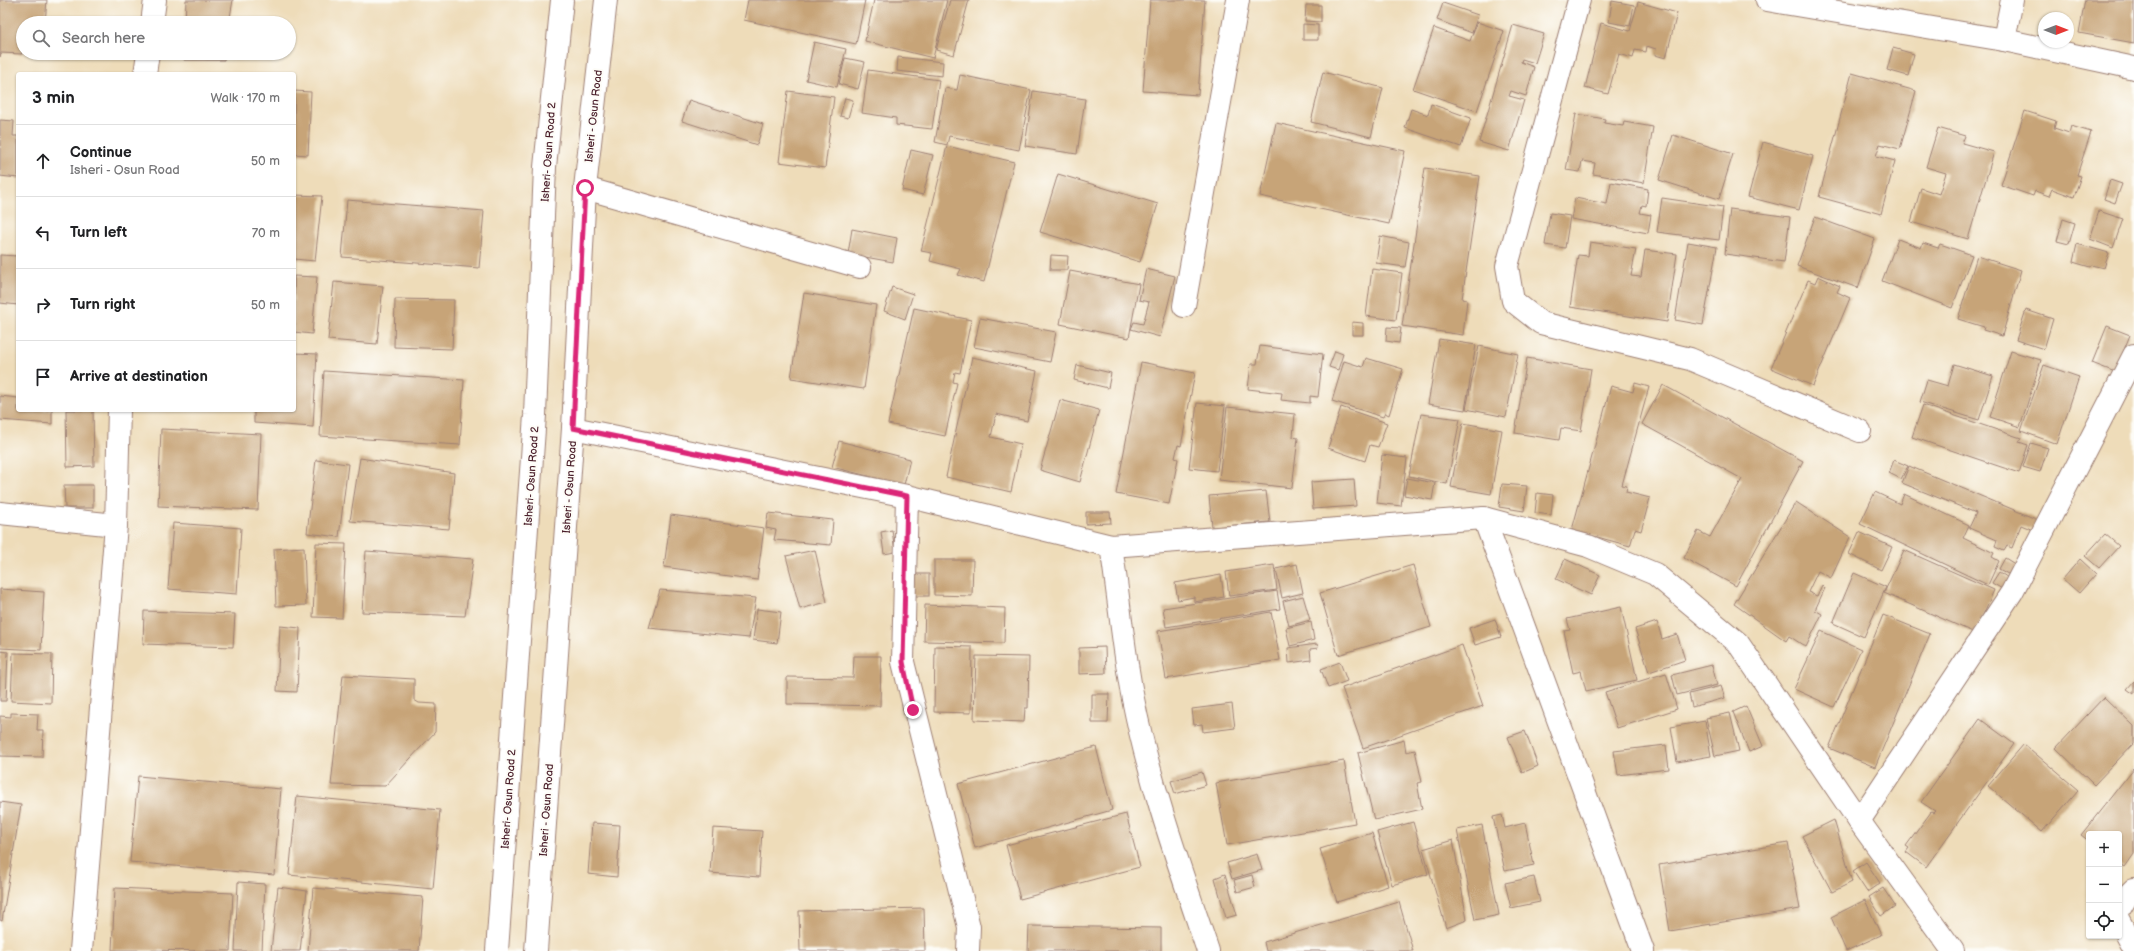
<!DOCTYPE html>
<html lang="en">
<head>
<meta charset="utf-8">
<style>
  body { margin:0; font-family:"Balsamiq Sans",sans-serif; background:#f6f6f6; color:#202124 }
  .controls { position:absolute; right:12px; bottom:12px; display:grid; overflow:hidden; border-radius:4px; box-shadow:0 1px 3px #0004 }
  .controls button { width:36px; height:36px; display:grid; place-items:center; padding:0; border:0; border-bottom:1px solid #e0e0e0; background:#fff; color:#202124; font:20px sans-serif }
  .compass { position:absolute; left:2038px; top:12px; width:36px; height:36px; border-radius:50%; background:#fff; box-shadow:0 1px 3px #0004; rotate:90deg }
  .stop { position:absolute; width:12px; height:12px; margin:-9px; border:3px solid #db2777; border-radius:50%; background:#fff }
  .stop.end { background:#db2777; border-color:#fff; box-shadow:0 1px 4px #0008 }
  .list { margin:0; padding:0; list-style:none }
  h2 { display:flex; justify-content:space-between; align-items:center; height:52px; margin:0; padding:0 16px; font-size:17px }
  h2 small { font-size:13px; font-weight:400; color:#757577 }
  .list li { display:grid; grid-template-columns:26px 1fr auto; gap:12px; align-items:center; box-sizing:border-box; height:72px; padding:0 16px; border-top:1px solid #e0e0e0 }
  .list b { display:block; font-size:15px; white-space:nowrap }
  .list p { margin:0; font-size:13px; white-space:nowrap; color:#757577 }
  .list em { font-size:13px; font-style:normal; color:#757577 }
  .icon { flex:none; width:22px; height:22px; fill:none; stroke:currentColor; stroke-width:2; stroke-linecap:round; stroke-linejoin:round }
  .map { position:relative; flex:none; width:2134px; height:951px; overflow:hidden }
  .search { position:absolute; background:#fff; box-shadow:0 1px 3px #0004; left:16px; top:16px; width:280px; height:44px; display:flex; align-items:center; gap:10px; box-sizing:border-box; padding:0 14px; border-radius:22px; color:#757577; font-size:15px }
  .panel { position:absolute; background:#fff; box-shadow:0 1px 3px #0004; left:16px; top:72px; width:280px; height:340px; border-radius:4px }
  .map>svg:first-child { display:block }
  .building { fill:#c7a478 }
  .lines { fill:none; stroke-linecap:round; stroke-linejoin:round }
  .minor-casing { stroke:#9c7e72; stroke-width:24 }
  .major-casing { stroke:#9c7e72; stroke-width:24 }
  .minor { stroke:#fff; stroke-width:22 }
  .major { stroke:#fff; stroke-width:22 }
  .route { stroke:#db2777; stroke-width:5 }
  .labels { text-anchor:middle; stroke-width:4; stroke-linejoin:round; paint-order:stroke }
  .street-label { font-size:11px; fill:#4a1f2b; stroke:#fdfcf7 }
</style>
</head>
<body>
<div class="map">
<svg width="2134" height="951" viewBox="0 0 2134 951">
  <rect width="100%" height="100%" fill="#fdfcf7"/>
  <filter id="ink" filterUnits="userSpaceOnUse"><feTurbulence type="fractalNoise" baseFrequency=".025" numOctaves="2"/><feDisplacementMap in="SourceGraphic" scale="8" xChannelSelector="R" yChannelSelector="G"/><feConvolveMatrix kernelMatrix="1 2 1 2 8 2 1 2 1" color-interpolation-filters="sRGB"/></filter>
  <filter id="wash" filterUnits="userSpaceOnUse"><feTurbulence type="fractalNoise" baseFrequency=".012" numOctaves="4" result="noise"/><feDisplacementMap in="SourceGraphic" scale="16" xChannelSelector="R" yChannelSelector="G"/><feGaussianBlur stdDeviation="0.9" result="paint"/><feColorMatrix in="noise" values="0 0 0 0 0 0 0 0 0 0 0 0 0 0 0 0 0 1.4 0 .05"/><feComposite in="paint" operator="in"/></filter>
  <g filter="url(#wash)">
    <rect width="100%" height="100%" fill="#eedcb9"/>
    <g id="blocks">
      <g class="building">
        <path d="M0,0H47L45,23H23L22,54L1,53L0,57Z"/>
        <path d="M186,0H233L229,23H185Z"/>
        <path d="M748,0H865L856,44L744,20Z"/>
        <path d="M874,0H947L933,58L865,41Z"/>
        <path d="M950,0H969L954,55L936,50Z"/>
        <path d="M1150,0H1205L1198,95L1143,91Z"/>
        <path d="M2085,0H2134V43L2079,33Z"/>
        <path d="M1612,1L1634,5L1630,26L1609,22Z"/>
        <path d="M1638,2L1677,13L1666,58L1655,55L1656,49L1647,46L1646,52L1635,50L1633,58L1619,54L1608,94L1585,88L1601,23L1630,31Z"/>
        <path d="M1443,3L1478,15L1472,33L1437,20Z"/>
        <path d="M1306,5H1321V22L1305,21Z"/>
        <path d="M1477,22L1504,31L1477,111L1413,89L1434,28L1470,41Z"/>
        <path d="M1303,24L1318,25V40H1303Z"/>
        <path d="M1513,25L1544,34L1535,63L1522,59L1521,62L1534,67L1526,96L1511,91L1509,96L1524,100L1509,151L1479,142Z"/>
        <path d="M814,42L846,49L837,87L806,80Z"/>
        <path d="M1893,48L1914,54L1908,76L1887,70Z"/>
        <path d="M185,53H225L224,60H184Z"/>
        <path d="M898,57L943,62L942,76L897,71Z"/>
        <path d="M845,58L865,62L858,89L839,84Z"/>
        <path d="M868,70L939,80L932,129L896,125V118L862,113Z"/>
        <path d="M1323,72L1383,88L1371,137L1311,122Z"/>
        <path d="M1852,73L1916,91L1900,149L1880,144L1876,156L1895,161L1881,214L1819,197Z"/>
        <path d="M960,75L1031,90L1019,150L949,136L947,145L935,142L945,88L957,90Z"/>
        <path d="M294,91L311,92L308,155L294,154Z"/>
        <path d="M788,91L834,97L825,168L779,162Z"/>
        <path d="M1033,91L1085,99L1077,154L1025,146Z"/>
        <path d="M845,98L853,100L848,118L840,116Z"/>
        <path d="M689,100L763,124L757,145L682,121Z"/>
        <path d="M1431,104L1471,118L1461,147L1405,128L1411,109L1428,115Z"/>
        <path d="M2025,111L2056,121L2054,128L2069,133L2071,126L2091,132L2077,175L2081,176L2074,197L2052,189L2049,196L2035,191L2033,196L2001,185Z"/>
        <path d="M1576,114L1605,119L1604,123L1623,126L1624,122L1653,127L1644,183L1593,174L1595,163L1582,161L1580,172L1566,170Z"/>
        <path d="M0,120L14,121L13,136H18V178L0,176Z"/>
        <path d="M1276,123L1405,151L1389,224L1260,196Z"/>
        <path d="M1938,128L1965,136L1962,143L1994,152L1968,239L1911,222L1921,188L1939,194L1946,173L1926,167Z"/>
        <path d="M1673,135L1733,154L1719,199L1659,180Z"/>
        <path d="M1763,142L1813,156L1799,210L1748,197Z"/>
        <path d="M947,146L1014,162L984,282L958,275L961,269L930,261L932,253L921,251Z"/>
        <path d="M911,150L933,155L923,195L902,190Z"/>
        <path d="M1425,168L1480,176L1462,299L1467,300L1463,335L1402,326Z"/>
        <path d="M1058,174L1158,204L1140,262L1040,232Z"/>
        <path d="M2110,180L2122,184L2115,203L2104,199Z"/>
        <path d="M1611,182L1648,189L1646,206L1642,205L1640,213L1651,215L1648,233L1571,219L1575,198L1607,204Z"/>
        <path d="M294,195L322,196L315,261L294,259Z"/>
        <path d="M1662,198L1723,207L1719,240L1657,232Z"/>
        <path d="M347,200L484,211L479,268L342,257Z"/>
        <path d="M1730,209L1790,217L1784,262L1725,254Z"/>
        <path d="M2099,211L2123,219L2113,248L2090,239Z"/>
        <path d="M1550,213L1570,216L1565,248L1545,245Z"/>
        <path d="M1815,217L1875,239L1858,288L1797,266Z"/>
        <path d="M2063,219L2075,223L2069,244L2057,241Z"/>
        <path d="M852,229L897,238L893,262L848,254Z"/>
        <path d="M1380,236L1409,242L1405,267L1376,263Z"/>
        <path d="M1898,239L1921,248L1923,243L1938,248L1940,244L1972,255L1952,308L1882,281Z"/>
        <path d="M1590,242L1636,249L1631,276L1641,277L1645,250L1677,254L1667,322L1570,307L1578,255L1588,256Z"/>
        <path d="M1688,242L1717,247L1703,325L1675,320Z"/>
        <path d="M2077,244L2109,253L2104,268L2091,265L2090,267L2073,262Z"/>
        <path d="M0,255L18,256V305L0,303Z"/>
        <path d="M1051,255L1068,256L1067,270H1050Z"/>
        <path d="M1977,256L2021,270L2002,336L1983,330L1984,327L1958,319Z"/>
        <path d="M1146,269L1175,276L1160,337L1131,329L1134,322L1143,324L1149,302L1139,300Z"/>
        <path d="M1372,269L1402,273L1396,320L1366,316Z"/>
        <path d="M1070,271L1139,284L1129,338L1060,324Z"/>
        <path d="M294,276L317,277L312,334L294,332Z"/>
        <path d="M1818,276L1840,286L1837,292L1850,298L1813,386L1771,368L1808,280L1815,283Z"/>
        <path d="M334,282L383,286L377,344L328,340Z"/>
        <path d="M892,287L913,294L905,319L884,311Z"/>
        <path d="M804,293L876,305L864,389L791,378Z"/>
        <path d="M395,299L454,300L452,349L394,347Z"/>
        <path d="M914,308L971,320L960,373L955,372L953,382L957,383L945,436L888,424Z"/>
        <path d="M2026,310L2053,319L2044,349L2016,340Z"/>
        <path d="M980,318L1056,332L1050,362L974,347Z"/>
        <path d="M1352,322L1363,323V335H1352Z"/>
        <path d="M2107,326L2130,335L2115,372L2092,363Z"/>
        <path d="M1387,327L1401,328L1399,343L1386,341Z"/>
        <path d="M1439,339L1476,345L1465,410L1428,404Z"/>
        <path d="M1260,346L1323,354L1318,397L1310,396V403L1281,400L1282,393L1248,389L1251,364H1257Z"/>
        <path d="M1479,346L1518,354L1506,417L1466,409Z"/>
        <path d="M1335,351L1343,354L1338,370L1329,367Z"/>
        <path d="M2011,351L2041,360L2020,427L1990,417Z"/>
        <path d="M294,353L317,354L313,427L254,423V410H294Z"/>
        <path d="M972,357L1037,371L1027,421L996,414L991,437L1021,444L1011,492L946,477Z"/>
        <path d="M1366,358L1403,369L1389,415L1385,413L1383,417L1332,401L1344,361L1363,367Z"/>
        <path d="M1527,358L1591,369L1581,431L1561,428L1559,440L1515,433Z"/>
        <path d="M1141,362L1195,373L1181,446L1178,445L1175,458L1178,459L1169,504L1116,494Z"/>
        <path d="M1954,364L1993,376L1979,420L1920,402L1927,380L1948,386Z"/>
        <path d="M1077,365L1111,373L1108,388L1074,380Z"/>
        <path d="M2044,365L2079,377L2057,444L2021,431Z"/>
        <path d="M324,371L464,380L460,445L320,436Z"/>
        <path d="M1635,383L1649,387L1622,485L1627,486L1626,492L1650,498L1641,531L1635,529L1630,546L1572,530L1611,386L1633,392Z"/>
        <path d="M1663,385L1803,461L1736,586L1684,558L1698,531L1710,537L1742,479L1642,424Z"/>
        <path d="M0,396L18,398V410H52V424L0,420Z"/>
        <path d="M1060,400L1099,410L1080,482L1040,470Z"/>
        <path d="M1197,403L1225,406L1217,471L1189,468Z"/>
        <path d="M1923,405L2021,438L2019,442L2028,445L2019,473L1912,437Z"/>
        <path d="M1227,407L1295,414L1293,437L1298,438L1292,488L1219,480Z"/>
        <path d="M1341,407L1387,423L1378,447L1370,445L1365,461L1328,448Z"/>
        <path d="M66,410H93L94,466L67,467Z"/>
        <path d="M1421,414L1460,419L1447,484L1409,476Z"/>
        <path d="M1463,423L1502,430L1491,494L1451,487Z"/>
        <path d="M161,429L261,434L258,510L158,506Z"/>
        <path d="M839,441L910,459L904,485L832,467Z"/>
        <path d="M2031,443L2048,448L2040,472L2023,467Z"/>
        <path d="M1382,455L1407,458L1401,506L1377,503Z"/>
        <path d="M360,458L454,473L449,529L350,521Z"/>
        <path d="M316,460L348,464L339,537L307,533Z"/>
        <path d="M1894,460L1908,466L1901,479L1889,473Z"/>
        <path d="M1909,466L2043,522L2038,532L2021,525L2012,548L2007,546L2004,551L1995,547L1997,540L1969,528L1976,513L1902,483Z"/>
        <path d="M1407,478L1435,483L1432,500L1404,495Z"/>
        <path d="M1354,479L1356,506L1313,509L1311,482Z"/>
        <path d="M1502,484L1527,486L1524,511L1499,507Z"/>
        <path d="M64,485H93V508H65Z"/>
        <path d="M1266,491L1270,522L1212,527L1209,496Z"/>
        <path d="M1875,492L1900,504L1904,494L1969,525L1963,538L1994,553L1992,557L1999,561L1988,585L1860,524Z"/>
        <path d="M1537,493L1553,495L1551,515L1535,513Z"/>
        <path d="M1796,502L1850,537L1831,578L1818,571L1808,592L1817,596L1822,585L1825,588L1815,610L1822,614L1806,647L1789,636L1786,641L1734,604Z"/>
        <path d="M1086,512H1110L1111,523L1086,524Z"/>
        <path d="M768,513L833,520L831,545L774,540L776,530L766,528Z"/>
        <path d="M671,515L764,528L757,580L664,567Z"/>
        <path d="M173,523L241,528L237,594L168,589Z"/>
        <path d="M892,530L895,552L884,554L881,532Z"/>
        <path d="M1859,532L1892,547L1881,570L1849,554Z"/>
        <path d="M2105,534L2119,546L2099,568L2085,556Z"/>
        <path d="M316,543L346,544L342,618L313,617Z"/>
        <path d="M304,547L306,605L276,606L274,549Z"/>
        <path d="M815,550L827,602L800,609L786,556Z"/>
        <path d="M1904,550L1994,590L1975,633L1884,593Z"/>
        <path d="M366,551L473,559L465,616L362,612Z"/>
        <path d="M2005,558L2021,568L2015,578L1999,569Z"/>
        <path d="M1565,559L1600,575L1591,595L1556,579Z"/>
        <path d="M2080,559L2096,574L2079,593L2063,579Z"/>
        <path d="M934,560H973L972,596L934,595Z"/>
        <path d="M1297,564L1303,593L1282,598L1276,569Z"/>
        <path d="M1274,565L1277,590L1229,596L1226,572Z"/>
        <path d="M1413,565L1431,627L1338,655L1320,593Z"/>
        <path d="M1999,572L2010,579L2004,590L1992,583Z"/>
        <path d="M1854,573L1886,587L1864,637L1833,623Z"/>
        <rect x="909" y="574" width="20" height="22"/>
        <path d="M1221,575L1224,597L1194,602V597L1178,600L1175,583Z"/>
        <path d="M0,589L44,592L41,650L0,648Z"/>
        <path d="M660,590L756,598L749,638L649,628Z"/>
        <path d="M1277,591L1280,609L1166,627L1163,608Z"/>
        <path d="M1303,596L1310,620L1289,626L1283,601Z"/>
        <path d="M925,605L1005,608L1004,643L924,641Z"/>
        <path d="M1621,607L1637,680L1586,691L1581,671L1573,673L1564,631L1570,630L1567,619Z"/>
        <path d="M757,609L781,612L777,643L753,640Z"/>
        <path d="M144,611L235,614L233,647L143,644Z"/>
        <path d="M1271,612L1280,660L1166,679L1158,631Z"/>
        <path d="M1883,615L1930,634L1875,767L1829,748Z"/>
        <path d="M1495,619L1501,637L1475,645L1469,628Z"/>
        <path d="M1311,622L1314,640L1290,646L1286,628Z"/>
        <path d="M1657,622L1662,639L1677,634L1685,660L1649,672L1635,629Z"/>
        <path d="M280,626L300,628L297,692L277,691Z"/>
        <path d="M1821,631L1861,649L1834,707L1794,689Z"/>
        <path d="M1317,644L1318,648L1310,649L1311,660L1289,663L1288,648Z"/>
        <path d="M1462,645L1483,706L1363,748L1342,688Z"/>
        <path d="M935,646L972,647L971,713L934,712Z"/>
        <path d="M1105,647L1106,673L1079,674V648Z"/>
        <path d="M0,651L8,652L6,701H0Z"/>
        <path d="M13,653L52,654L51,703L11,701Z"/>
        <path d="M854,656H881L880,706L787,704V677L853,678Z"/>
        <path d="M976,656L1029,657L1028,708H1025L1024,722L974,720Z"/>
        <path d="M1340,662L1347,681L1328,688L1321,669Z"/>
        <path d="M1712,665L1717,685L1677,695L1672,675Z"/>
        <path d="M1666,673L1677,709L1617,728L1605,692Z"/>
        <path d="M343,675L414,679V700L419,703L436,704L435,732L385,786L331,785Z"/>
        <path d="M2134,681V694L2127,689Z"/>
        <path d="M1721,686L1725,698L1692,707L1689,694Z"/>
        <path d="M1092,694H1109L1108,723H1092Z"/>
        <path d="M2104,697L2134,726V743L2094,785L2056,748Z"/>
        <path d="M1232,704L1235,728L1203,732L1202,724L1194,725L1192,709Z"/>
        <path d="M1746,706L1763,746L1749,752L1733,712Z"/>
        <path d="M11,713L38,714L37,730H43L42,757L0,756V716L11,717Z"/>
        <path d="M1730,713L1739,751L1715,756L1706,718Z"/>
        <path d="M1980,719L2014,744L1926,867L1906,852L1909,848L1906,846L1931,812L1933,813L1935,811L1921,802Z"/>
        <path d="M1705,721L1711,756L1677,762L1671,727Z"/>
        <path d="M1525,731L1538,766L1522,773L1508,737Z"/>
        <path d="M1404,740L1406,752L1415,750L1422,782L1417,783L1422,809L1374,820L1358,753Z"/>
        <path d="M2024,744L2078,790L2042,832L1988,786Z"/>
        <path d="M1666,745L1669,769L1618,775L1614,751Z"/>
        <path d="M1096,747L1112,810L975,848L958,784Z"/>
        <path d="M1344,761L1355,823L1227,845L1216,783Z"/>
        <path d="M2134,768V854L2125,867L2119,863V834H2089V841L2081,835Z"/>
        <path d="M1202,772L1206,785L1175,794L1171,781Z"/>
        <path d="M138,776L281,789L274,875L130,862Z"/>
        <path d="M297,796L440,810L433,889L289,875Z"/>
        <path d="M0,802L21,805L2,921L0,920Z"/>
        <path d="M1126,814L1140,867L1020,899L1006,845Z"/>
        <path d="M1502,815L1505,828L1525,823L1534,865L1505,871L1493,817Z"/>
        <path d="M1834,820L1852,882L1832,892L1802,836Z"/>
        <path d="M1413,822L1428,874L1392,885L1377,832Z"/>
        <path d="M592,823L620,825L617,877L588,874Z"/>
        <path d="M1482,825L1499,915L1475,920L1457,830Z"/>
        <path d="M713,828L762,831L759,877L710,873Z"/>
        <path d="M1372,833L1388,886L1337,902L1320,849Z"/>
        <path d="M1453,840L1467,920L1446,928L1423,849Z"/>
        <path d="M1788,843L1800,909L1670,931L1659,865Z"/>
        <path d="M1257,854L1262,870L1232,879L1227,863Z"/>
        <path d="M1866,862L1880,883L1867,892L1853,871Z"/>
        <path d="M1225,874L1237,915L1226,918L1215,878Z"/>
        <path d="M1252,875L1255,887L1237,892L1234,880Z"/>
        <path d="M1534,877L1540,902L1511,908L1505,883Z"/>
        <path d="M238,882L265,884L262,951H235Z"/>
        <path d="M278,887L307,891L300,951H271Z"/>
        <path d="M115,888L233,893L230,951L112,950Z"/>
        <path d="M313,888L423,897L419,951H308Z"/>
        <path d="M1883,888L1895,906L1881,916L1869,897Z"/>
        <path d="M1865,900L1881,935L1846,951L1831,917Z"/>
        <path d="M1399,902L1413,951H1266L1264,942Z"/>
        <path d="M924,908L925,951H800L799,911Z"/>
        <path d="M1029,926L1161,928V951H1028Z"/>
      </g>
    </g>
  </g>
  <g filter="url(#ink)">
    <use href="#blocks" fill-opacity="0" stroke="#9c7e72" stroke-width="1"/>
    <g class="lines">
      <defs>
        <g id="minor">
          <path d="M1579,0L1507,266L1513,301L1541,323L1690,359L1860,431"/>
          <path d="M1767,0L2004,40L2134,68"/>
          <path d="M152,23L155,0"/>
          <path d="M2004,40L2012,0"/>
          <path d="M145,74L148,53"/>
          <path d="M585,188L860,267"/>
          <path d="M1184,306L1238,0"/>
          <path d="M573,428L907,496L1111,546L1484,518L1588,546L1655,574L1738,643L1859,821L1953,951"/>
          <path d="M907,496L903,662L969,927L968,951"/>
          <path d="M0,513L116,525"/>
          <path d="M1484,518L1643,951"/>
          <path d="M1111,546C1119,597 1123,649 1133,699C1150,785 1180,868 1208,951"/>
          <path d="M1859,821L2012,592L2134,355"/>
          <path d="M2119,910L2127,896L2134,889"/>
          <path d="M2119,919L2134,947"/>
          <path d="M81,951L116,525L119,410"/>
        </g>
        <g id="major">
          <path d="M497,951L535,415L545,167L562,0"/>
          <path d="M536,951L573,428L585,188L606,0"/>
        </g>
      </defs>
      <use href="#minor" class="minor-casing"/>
      <use href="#major" class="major-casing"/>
      <use href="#minor" class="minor"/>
      <use href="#major" class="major"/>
    </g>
  </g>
  <g class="lines" filter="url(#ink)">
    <path class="route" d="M585,188L573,428L907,496L903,662L913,710"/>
  </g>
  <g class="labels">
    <g class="street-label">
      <text transform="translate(593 116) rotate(-84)" y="4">Isheri - Osun Road</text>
      <text transform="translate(548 152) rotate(-86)" y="4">Isheri- Osun Road 2</text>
      <text transform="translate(531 476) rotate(-86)" y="4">Isheri- Osun Road 2</text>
      <text transform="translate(569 487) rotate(-86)" y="4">Isheri - Osun Road</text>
      <text transform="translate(508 799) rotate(-86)" y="4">Isheri- Osun Road 2</text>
      <text transform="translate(546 810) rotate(-86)" y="4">Isheri - Osun Road</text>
    </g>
  </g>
</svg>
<div class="controls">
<button>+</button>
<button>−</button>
<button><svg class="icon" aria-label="locate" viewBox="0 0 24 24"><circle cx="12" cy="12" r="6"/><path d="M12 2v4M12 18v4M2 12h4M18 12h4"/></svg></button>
</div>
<svg class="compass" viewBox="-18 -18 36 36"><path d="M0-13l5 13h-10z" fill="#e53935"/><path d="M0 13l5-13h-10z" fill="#757577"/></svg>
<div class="stop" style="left:585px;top:188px"></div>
<div class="stop end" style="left:913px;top:710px"></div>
<div class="search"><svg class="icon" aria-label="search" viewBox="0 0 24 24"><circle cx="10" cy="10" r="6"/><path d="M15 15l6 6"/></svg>Search here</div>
<section class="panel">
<h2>3 min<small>Walk · 170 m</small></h2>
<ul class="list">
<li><svg class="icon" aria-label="ahead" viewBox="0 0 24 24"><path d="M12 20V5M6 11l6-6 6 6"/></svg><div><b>Continue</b><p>Isheri - Osun Road</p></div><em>50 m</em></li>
<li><svg class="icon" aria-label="left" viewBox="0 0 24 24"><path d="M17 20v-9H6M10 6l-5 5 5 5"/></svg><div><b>Turn left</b></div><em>70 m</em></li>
<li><svg class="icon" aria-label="right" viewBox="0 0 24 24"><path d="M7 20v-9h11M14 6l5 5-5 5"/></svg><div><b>Turn right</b></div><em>50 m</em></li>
<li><svg class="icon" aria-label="arrive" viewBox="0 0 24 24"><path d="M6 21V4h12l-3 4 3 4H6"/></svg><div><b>Arrive at destination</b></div></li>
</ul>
</section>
</div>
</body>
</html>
